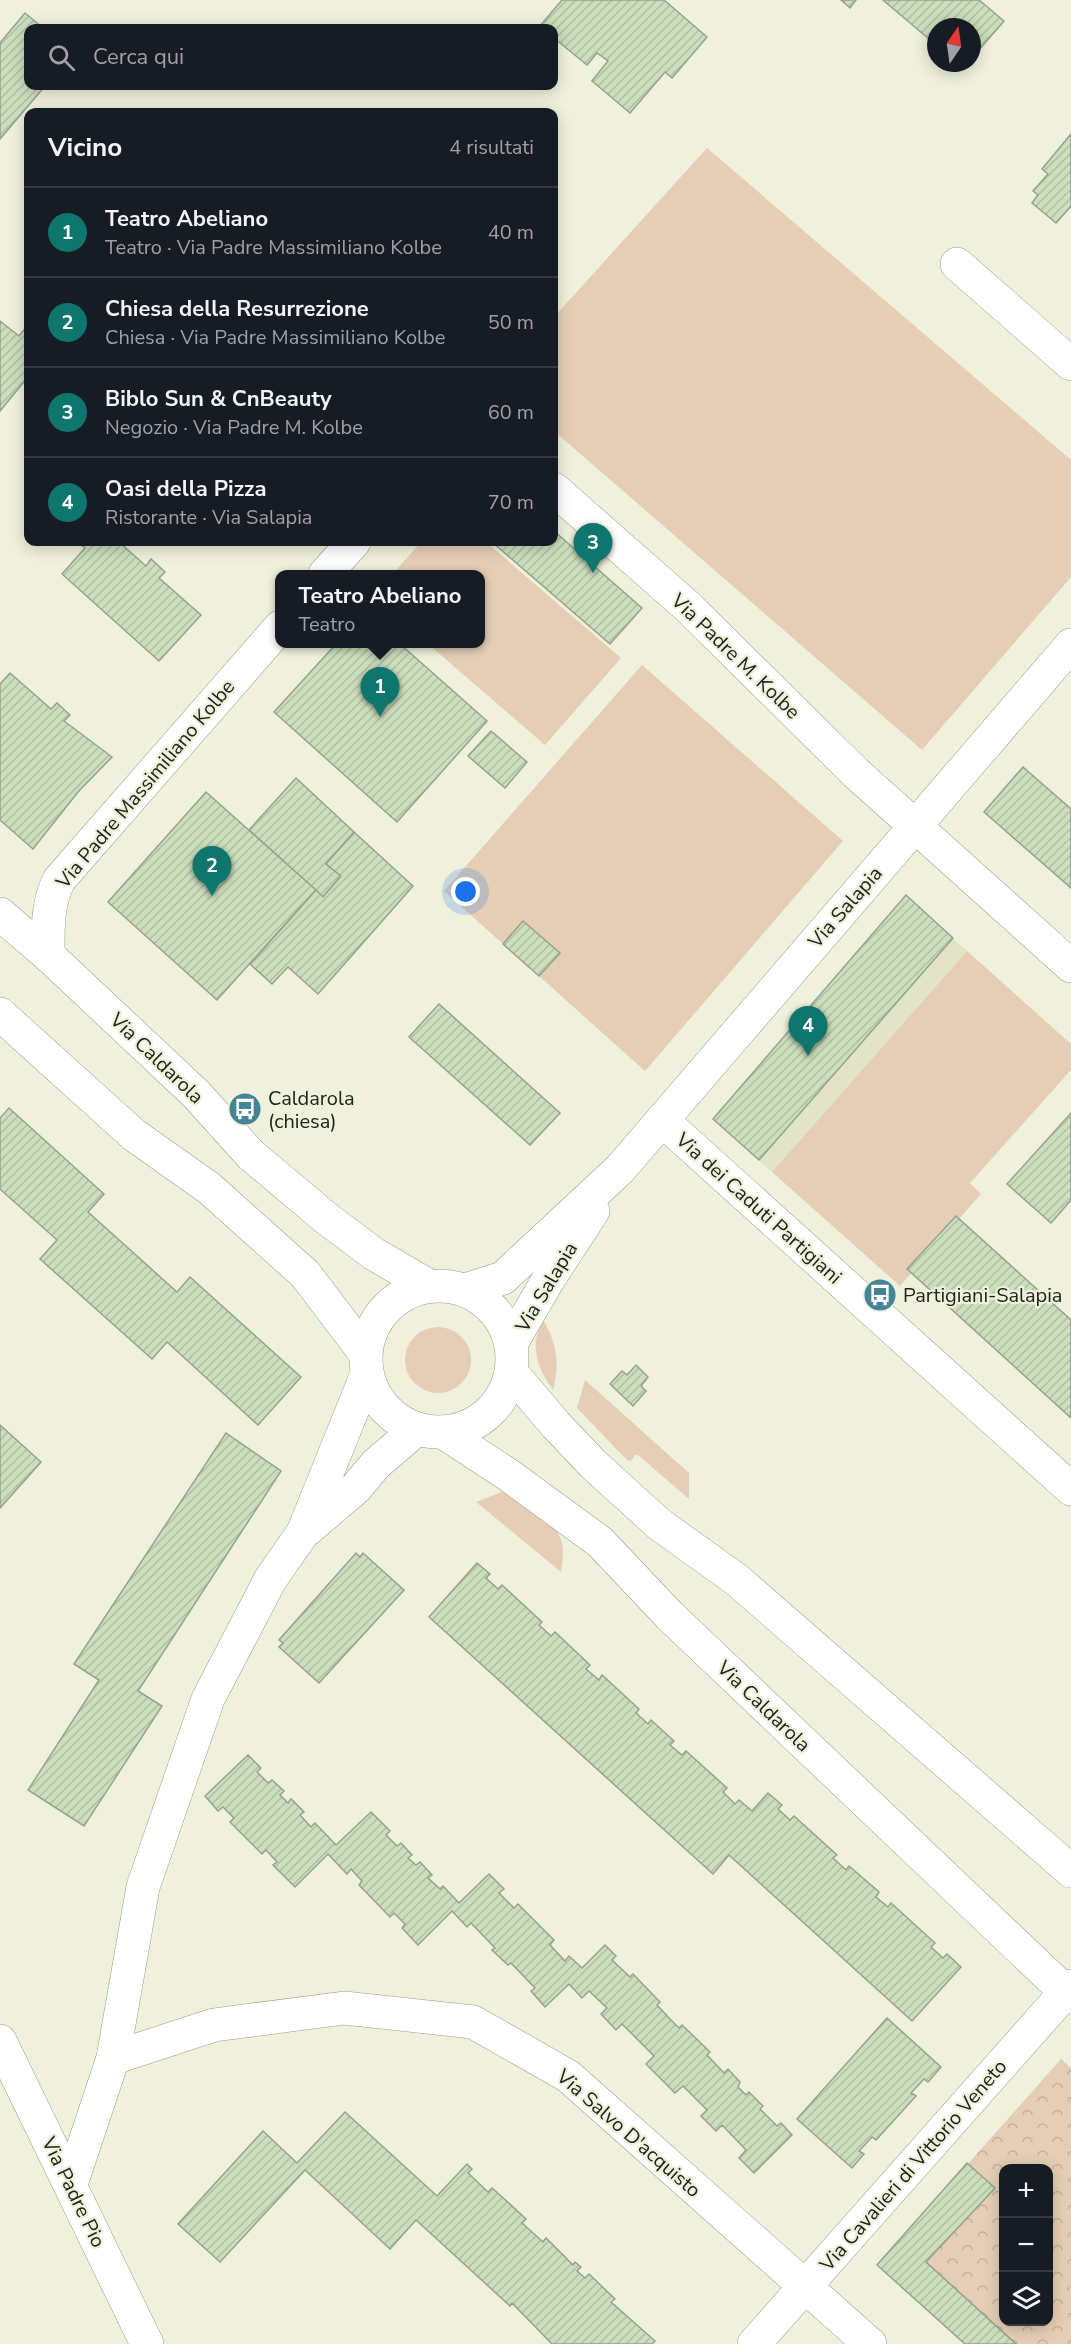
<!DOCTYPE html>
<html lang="it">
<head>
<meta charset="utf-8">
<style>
  body { margin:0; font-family:"Nunito Sans",sans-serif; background:#20242c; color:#f1f3f6 }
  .controls { position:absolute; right:18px; bottom:18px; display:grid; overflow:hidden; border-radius:12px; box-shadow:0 3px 15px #0003 }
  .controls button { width:54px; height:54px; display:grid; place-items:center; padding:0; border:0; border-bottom:2px solid #363941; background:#171b24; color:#f1f3f6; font:30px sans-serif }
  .compass { position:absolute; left:927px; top:18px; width:54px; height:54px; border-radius:50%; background:#171b24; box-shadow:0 3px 15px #0003; rotate:13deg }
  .you { position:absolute; left:466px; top:892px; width:21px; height:21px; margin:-15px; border:4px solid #fff; border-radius:50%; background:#1a73e8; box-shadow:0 0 0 9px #1a73e833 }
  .badge { display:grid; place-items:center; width:39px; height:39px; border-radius:50%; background:#0f766e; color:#fff; font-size:20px; font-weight:700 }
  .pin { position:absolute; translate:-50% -50px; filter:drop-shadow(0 2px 3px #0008) }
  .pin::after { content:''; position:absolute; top:32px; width:21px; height:18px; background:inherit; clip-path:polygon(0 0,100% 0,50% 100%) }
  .popup { position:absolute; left:275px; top:570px; width:210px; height:78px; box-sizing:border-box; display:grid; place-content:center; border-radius:12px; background:#171b24; filter:drop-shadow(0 2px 4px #0005); font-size:20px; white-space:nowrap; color:#9ea1a6 }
  .popup b { font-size:22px; color:#f1f3f6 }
  .popup::after { content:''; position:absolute; left:50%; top:100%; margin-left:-12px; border:12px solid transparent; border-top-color:#171b24 }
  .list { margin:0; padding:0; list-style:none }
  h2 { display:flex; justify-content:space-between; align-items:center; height:78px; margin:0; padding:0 24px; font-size:26px }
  h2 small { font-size:20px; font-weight:400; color:#9ea1a6 }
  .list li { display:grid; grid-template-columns:39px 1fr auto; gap:18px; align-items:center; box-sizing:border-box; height:90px; padding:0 24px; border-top:2px solid #363941 }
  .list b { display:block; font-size:22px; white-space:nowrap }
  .list p { margin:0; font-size:20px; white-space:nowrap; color:#9ea1a6 }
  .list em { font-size:20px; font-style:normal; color:#9ea1a6 }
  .icon { flex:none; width:33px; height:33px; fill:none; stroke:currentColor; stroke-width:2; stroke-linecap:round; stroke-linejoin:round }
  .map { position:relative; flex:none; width:1071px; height:2344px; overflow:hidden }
  .search { position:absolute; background:#171b24; box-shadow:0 3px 15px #0003; left:24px; top:24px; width:534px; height:66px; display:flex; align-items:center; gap:15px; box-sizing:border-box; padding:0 21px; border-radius:12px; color:#9ea1a6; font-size:22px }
  .panel { position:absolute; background:#171b24; box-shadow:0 3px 15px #0003; left:24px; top:108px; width:534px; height:438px; border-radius:12px }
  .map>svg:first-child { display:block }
  .built { fill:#e2e4c8 }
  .grass { fill:#e5ceb5 }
  .park { fill:url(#park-crowns); fill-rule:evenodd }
  .building { fill:url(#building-hatch); stroke:#97a18f; stroke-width:1.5 }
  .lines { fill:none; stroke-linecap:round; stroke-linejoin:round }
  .minor-casing { stroke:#9d9e8b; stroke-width:34 }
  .minor { stroke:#fff; stroke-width:33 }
  .labels { text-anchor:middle; stroke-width:4.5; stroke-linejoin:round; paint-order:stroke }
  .street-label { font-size:20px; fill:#22231b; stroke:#eff1dc }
  .poi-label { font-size:20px; fill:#22231b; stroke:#eff1dc; text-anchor:start }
</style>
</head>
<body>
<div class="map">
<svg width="1071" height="2344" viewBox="0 0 1071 2344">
  <defs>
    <pattern id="park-crowns" width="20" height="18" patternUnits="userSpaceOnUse" patternTransform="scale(1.5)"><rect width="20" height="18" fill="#e5ceb5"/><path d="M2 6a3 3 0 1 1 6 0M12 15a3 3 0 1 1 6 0" fill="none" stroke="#c4b19b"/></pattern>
    <pattern id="building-hatch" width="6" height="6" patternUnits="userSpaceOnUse" patternTransform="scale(1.5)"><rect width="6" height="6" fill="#cbdfbd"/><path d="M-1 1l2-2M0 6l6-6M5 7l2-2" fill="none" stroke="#aebfa2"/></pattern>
  </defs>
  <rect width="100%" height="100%" fill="#eff1dc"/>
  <path class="built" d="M906,895L967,951L772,1172L713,1119Z"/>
  <g class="grass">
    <path d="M707,148L1071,460V577L922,750L554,431V317Z"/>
    <path d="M421,542H486L621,658L545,745L428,644H481V574H393Z"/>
    <path d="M642,665L843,841L645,1071L539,976L559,953L523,921L503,944L444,891Z"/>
    <path d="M967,951L1071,1044V1070L970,1183L981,1194L900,1286L772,1172Z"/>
    <path d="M543,1320C557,1343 560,1364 553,1390C537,1368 529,1345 543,1320Z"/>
    <circle cx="438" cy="1360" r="33"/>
    <path d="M585,1380L689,1473V1499L638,1455H635L631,1461L627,1460L577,1408Z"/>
    <path d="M507,1490L556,1530C566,1544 563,1556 561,1572L476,1502Z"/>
  </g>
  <path class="park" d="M1061,2059L1071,2068V2344H965L878,2265ZM1004,2168H1048V2322H1004Z"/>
  <g class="building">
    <path d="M562,0H664L707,37L672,78L665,72L630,113L592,81L608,61L597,53L587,65L554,38V28L539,27Z"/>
    <path d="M841,0H856L850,8Z"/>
    <path d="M883,0H979L1004,21L972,58V27H936V45Z"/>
    <path d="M25,13L43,28H28V86H45L0,139V43Z"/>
    <path d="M1071,134V206L1056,223L1032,203L1038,195L1033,191L1048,174L1042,169Z"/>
    <path d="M0,321L19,336L28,325V377L0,411Z"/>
    <path d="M554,531L642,608L610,644L492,542H554Z"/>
    <path d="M77,542H119L146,566L151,559L165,572L159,578L201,615L159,661L62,574L85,548Z"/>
    <path d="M336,644H400L487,721L397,822L274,712Z"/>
    <path d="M10,673L51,709L57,703L70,715L64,721L112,757L78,792L33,849L0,820V684Z"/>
    <path d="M491,731L527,762L505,788L468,756Z"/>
    <path d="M1023,767L1071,809V888L984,812Z"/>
    <path d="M296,778L354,832L326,864L341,876L323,897L249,830Z"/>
    <path d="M206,792L316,890L217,1000L108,902Z"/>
    <path d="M354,832L413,886L318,994L288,967L272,984L250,964L316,890L323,897L341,876L326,864Z"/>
    <path d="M906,895L953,938L759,1160L713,1119Z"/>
    <path d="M523,921L560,953L539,976L503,944Z"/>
    <path d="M439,1004L560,1113L530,1145L409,1037Z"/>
    <path d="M9,1108L104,1194L88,1212L177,1292L190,1277L301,1377L258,1425L167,1342L152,1359L40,1259L57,1240L0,1189V1118Z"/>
    <path d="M1071,1113V1200L1051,1223L1007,1184Z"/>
    <path d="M956,1216L1071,1320V1418L907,1269Z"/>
    <path d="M636,1365L648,1377L641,1386L646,1391L633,1406L610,1384L622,1371L627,1375Z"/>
    <path d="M0,1425L41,1462L0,1508Z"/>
    <path d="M226,1433L281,1471L138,1691L162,1706L84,1826L28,1790L99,1680L74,1664Z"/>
    <path d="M356,1553L360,1557L363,1553L404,1590L319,1683L279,1647L283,1643L279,1640Z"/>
    <path d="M477,1563L490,1574L486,1578L498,1589L502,1585L542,1622L539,1625L551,1636L555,1632L590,1665L586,1669L599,1680L602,1675L639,1709L636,1713L648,1724L651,1720L674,1741L670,1745L682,1755L686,1751L727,1788L723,1792L735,1804L739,1800L752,1811L768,1793L782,1805L778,1809L790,1820L794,1816L837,1855L833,1858L846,1870L849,1866L879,1892L876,1897L888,1907L891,1903L935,1943L931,1947L943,1958L947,1954L961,1967L912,2021L729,1855L713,1874L429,1617Z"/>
    <path d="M248,1755L261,1768L257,1772L268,1783L272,1780L284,1791L280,1795L288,1803L291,1799L304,1812L300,1815L311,1827L315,1823L336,1845L371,1812L390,1831L386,1835L397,1846L401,1843L412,1855L408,1858L416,1865L420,1862L432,1875L428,1878L440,1889L443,1886L459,1903L489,1874L504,1889L499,1893L514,1908L518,1904L554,1940L550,1945L565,1961L569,1956L582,1968L605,1945L616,1956L612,1960L630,1977L633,1974L660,2002L657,2005L671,2020L679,2028L682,2025L710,2052L707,2055L724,2073L728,2069L740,2082L738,2087L746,2095L749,2092L763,2106L760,2109L777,2126L781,2123L792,2135L754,2173L739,2158L746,2150L722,2125L716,2131L701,2116L707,2110L683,2086L675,2093L646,2064L654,2056L622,2024L616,2030L601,2014L607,2008L589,1991L582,1998L569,1984L545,2007L531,1991L535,1988L511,1963L508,1965L492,1950L495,1948L471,1923L467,1927L452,1911L418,1945L402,1928L405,1924L394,1913L390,1917L359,1885L362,1881L351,1869L347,1874L328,1854L295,1887L273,1865L277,1862L266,1850L262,1854L230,1822L234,1818L223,1807L218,1811L205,1796Z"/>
    <path d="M887,2018L941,2067L928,2082L924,2079L911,2093L916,2096L876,2140L872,2137L859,2151L864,2154L852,2168L797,2119Z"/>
    <path d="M345,2112L437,2196L467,2164L472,2169L468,2173L488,2192L492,2188L500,2195L526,2219L522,2223L543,2242L546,2238L573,2265L575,2262L581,2267L577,2271L585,2278L589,2274L615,2299L611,2302L655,2341L652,2344H552L512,2303L510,2306L416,2220L390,2249L305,2170L220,2262L178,2224L263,2131L297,2163Z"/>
    <path d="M967,2163L995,2188L926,2262L1016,2344H965L877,2265Z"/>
  </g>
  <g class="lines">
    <defs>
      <g id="minor">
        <path d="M957,264L1071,364"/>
        <path d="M554,489L687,606L856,773L1071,966"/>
        <path d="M325,574L354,542"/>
        <path d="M0,914L48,955L196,1094L251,1155L326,1218L374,1254L429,1286"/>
        <path d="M48,955C48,929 47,904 59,880L280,627"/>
        <path d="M0,1014L134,1135L209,1188L305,1274L365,1353"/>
        <path d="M662,1120L1071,1489"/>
        <circle cx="439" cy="1359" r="73"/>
        <path d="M465,1290L503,1278L620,1169L1071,645"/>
        <path d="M511,1344L548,1280L593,1211"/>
        <path d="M511,1372L556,1425L593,1464L659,1524L737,1580L1071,1871"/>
        <path d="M443,1432L510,1476L600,1542L670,1616L1071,1997"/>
        <path d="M304,1530L367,1374"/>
        <path d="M0,2041L147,2344"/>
        <path d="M113,2058L214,2025L344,2008L473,2022L568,2076L870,2344"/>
        <path d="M71,2184L113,2058L143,1887L208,1699L270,1580L302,1534L356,1488L376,1464L417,1429"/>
        <path d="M754,2344L1071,1986"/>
      </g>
    </defs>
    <use href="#minor" class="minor-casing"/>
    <use href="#minor" class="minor"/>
  </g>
  <defs>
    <symbol id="bus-disc" viewBox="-11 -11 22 22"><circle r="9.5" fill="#438597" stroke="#eff1dc"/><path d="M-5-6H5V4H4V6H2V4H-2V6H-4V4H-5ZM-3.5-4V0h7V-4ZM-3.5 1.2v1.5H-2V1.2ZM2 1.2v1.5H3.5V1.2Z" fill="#fff"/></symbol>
  </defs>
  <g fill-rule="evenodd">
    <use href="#bus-disc" x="226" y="1090" width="38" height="38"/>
    <use href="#bus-disc" x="861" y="1276" width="38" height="38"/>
  </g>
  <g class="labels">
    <g class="street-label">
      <text transform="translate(736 656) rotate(44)" y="7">Via Padre M. Kolbe</text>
      <text transform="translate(145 784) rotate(-50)" y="7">Via Padre Massimiliano Kolbe</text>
      <text transform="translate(845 907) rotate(-49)" y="7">Via Salapia</text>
      <text transform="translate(157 1058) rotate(44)" y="7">Via Caldarola</text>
      <text transform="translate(759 1208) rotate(42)" y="7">Via dei Caduti Partigiani</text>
      <text transform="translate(546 1287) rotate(-59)" y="7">Via Salapia</text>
      <text transform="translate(764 1706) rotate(44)" y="7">Via Caldarola</text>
      <text transform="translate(629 2133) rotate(41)" y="7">Via Salvo D'acquisto</text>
      <text transform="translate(913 2165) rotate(-49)" y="7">Via Cavalieri di Vittorio Veneto</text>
      <text transform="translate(74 2192) rotate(64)" y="7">Via Padre Pio</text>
    </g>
    <g class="poi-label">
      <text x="268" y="1105">Caldarola<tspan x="268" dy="23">(chiesa)</tspan></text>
      <text x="903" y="1302">Partigiani-Salapia</text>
    </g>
  </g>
</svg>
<div class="controls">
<button>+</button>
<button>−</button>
<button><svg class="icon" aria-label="layers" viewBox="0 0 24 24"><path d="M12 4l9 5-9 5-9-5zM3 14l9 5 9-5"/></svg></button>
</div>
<svg class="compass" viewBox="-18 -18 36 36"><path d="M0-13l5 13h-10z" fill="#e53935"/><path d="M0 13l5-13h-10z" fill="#9ea1a6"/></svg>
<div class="you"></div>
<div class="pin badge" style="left:380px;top:717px">1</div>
<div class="popup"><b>Teatro Abeliano</b>Teatro</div>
<div class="pin badge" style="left:212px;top:896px">2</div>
<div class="pin badge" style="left:593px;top:573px">3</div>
<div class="pin badge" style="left:808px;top:1056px">4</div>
<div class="search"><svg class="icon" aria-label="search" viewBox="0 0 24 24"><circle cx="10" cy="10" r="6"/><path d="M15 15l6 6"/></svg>Cerca qui</div>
<section class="panel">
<h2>Vicino<small>4 risultati</small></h2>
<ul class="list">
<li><span class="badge">1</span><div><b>Teatro Abeliano</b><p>Teatro · Via Padre Massimiliano Kolbe</p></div><em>40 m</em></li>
<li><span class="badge">2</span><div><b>Chiesa della Resurrezione</b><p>Chiesa · Via Padre Massimiliano Kolbe</p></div><em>50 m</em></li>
<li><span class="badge">3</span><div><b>Biblo Sun &amp; CnBeauty</b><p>Negozio · Via Padre M. Kolbe</p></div><em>60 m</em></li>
<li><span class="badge">4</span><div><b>Oasi della Pizza</b><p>Ristorante · Via Salapia</p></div><em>70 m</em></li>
</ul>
</section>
</div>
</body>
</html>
